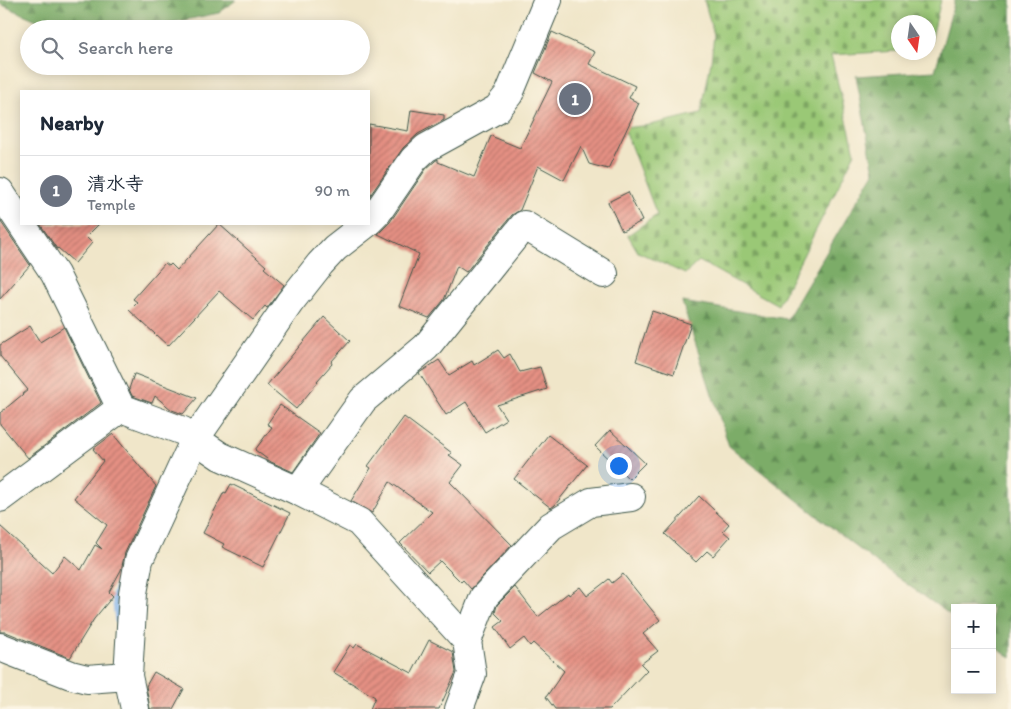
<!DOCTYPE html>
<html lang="en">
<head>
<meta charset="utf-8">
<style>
  body { margin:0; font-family:Itim,"Klee One",sans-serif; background:#f2f2f3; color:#1f2937 }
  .controls { position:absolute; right:15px; bottom:15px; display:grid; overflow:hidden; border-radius:0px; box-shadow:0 2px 12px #0003 }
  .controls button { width:45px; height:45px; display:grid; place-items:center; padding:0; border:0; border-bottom:1px solid #e0e1e3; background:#fff; color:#1f2937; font:25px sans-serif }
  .compass { position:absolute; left:891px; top:15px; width:45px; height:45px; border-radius:50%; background:#fff; box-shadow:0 2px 12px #0003; rotate:167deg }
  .you { position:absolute; left:618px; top:465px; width:18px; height:18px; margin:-12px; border:4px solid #fff; border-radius:50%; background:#1a73e8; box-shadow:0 0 0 8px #1a73e833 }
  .badge { display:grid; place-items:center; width:32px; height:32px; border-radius:50%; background:#2563eb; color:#fff; font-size:16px; font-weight:700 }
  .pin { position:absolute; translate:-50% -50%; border:2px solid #fff; box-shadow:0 1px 5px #0006 }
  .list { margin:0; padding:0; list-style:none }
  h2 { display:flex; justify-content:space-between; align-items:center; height:65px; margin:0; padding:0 20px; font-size:21px }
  h2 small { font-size:16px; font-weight:400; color:#747a83 }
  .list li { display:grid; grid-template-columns:32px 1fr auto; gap:15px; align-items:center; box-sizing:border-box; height:70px; padding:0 20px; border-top:1px solid #e0e1e3 }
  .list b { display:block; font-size:19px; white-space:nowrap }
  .list p { margin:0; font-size:16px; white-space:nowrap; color:#747a83 }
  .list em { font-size:16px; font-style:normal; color:#747a83 }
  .icon { flex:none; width:28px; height:28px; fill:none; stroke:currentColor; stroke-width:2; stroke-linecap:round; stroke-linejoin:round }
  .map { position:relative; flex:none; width:1011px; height:709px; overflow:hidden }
  .search { position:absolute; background:#fff; box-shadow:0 2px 12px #0003; left:20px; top:20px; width:350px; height:55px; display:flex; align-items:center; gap:12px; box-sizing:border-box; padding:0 18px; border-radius:28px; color:#747a83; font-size:19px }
  .panel { position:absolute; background:#fff; box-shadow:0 2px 12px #0003; left:20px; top:90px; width:350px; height:135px; border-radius:0px }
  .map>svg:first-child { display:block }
  .forest { fill:url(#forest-firs); stroke:#4d744e }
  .cemetery { fill:url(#cemetery-stones); stroke:#5c8255 }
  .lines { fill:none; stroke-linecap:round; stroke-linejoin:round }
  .stream { stroke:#7fb2ec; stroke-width:9 }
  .building { fill:url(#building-hatch) }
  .minor-casing { stroke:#3e564a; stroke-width:30 }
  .minor { stroke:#fff; stroke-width:28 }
</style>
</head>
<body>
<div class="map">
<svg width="1011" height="709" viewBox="0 0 1011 709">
  <defs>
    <pattern id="forest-firs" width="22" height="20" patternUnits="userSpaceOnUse" patternTransform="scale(1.25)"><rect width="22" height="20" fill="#7bac67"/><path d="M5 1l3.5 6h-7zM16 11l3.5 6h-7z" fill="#648d56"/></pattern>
    <pattern id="cemetery-stones" width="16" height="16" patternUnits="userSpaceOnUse" patternTransform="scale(1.25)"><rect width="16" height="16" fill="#9ac876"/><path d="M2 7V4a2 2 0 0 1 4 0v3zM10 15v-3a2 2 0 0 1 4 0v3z" fill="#7da462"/></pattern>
    <pattern id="building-hatch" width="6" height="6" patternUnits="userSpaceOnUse" patternTransform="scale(1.25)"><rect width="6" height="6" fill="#e59083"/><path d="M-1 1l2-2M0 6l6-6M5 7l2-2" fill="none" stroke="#b9776c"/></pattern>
  </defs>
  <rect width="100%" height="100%" fill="#fcf5e5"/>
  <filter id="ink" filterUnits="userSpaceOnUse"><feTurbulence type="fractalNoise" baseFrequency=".02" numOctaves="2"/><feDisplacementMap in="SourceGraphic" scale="10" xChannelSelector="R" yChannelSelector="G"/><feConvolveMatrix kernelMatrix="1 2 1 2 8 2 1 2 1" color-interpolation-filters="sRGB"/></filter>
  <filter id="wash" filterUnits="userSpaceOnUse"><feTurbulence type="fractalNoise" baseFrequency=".0096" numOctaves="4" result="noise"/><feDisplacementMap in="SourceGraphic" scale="20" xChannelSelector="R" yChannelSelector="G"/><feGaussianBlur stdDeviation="1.12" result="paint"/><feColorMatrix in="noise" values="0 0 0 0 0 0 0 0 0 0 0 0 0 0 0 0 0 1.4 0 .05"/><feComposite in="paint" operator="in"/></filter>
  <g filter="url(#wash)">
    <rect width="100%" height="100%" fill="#f0e6c9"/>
    <g class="forest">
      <path d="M0,0H236L219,13L141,29H57L0,4Z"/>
      <path d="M955,0H1011V658L992,645V608H955V618L874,561L729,446L682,302L787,319L874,172L856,76L935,71Z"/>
    </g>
    <path class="cemetery" d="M704,0H941L929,49L928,22H898V51L831,55L855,153L778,305L699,261L685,274L638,252L628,235L657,215L624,128L650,125L701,113L711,62L714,35Z"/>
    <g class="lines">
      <path class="stream" d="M119,620L116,596L124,570"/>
    </g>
    <g id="blocks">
      <g class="building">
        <path d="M552,32L595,52L589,64L635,86L629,98L639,103L608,169L589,164L581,146L564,180L538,166L520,210L512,215L466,272L457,266L444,300L429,318L399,306L419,254L378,234L390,222L426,169L435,161L438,159V162L474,177L491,136L520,148L552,82L535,73Z"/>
        <path d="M411,110L444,115V120L418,134L403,148L369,197V124L408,131Z"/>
        <path d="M628,192L642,221L622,231L608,202Z"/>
        <path d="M1,222L30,265L0,299V223Z"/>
        <path d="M40,224H99L86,237L92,243L75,263L58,248L57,249Z"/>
        <path d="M219,224L266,266L264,268L284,285L267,308L265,306L253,320L219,291L168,346L129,310L137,302L133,299L165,263L169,266L171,264L177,270Z"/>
        <path d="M652,311L691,324L674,374L636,361Z"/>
        <path d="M324,317L350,341L331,362L332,364L317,381L318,382L296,409L267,385Z"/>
        <path d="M30,326L40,342L64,327L101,403L28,458L0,424V413L28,390L0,356V345Z"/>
        <path d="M498,350L504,358L510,354L520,372L540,367L547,389L497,405L506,419L485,432L466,402L446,415L419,373L439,360L449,375L472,361L474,365Z"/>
        <path d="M134,374H135L197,398L183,414L172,410L155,396L152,403L132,396L129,389Z"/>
        <path d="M280,405L320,433L293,472L271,462L255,450L272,427L267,424Z"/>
        <path d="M404,417L452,453L449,455L463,465L450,482L512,545L471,589L463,580L461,582L440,561L428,572L400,543L432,512L390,482L372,513L351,501L371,468L368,466Z"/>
        <path d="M610,430L645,463L629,479L595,446Z"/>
        <path d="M113,434L156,486L125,553L121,570L109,592L113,596L94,619L70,658L6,632H0V526L52,573L65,556L81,570L95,545L102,549L96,543L107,525L74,498L103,461L93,449Z"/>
        <path d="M548,435L587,465L555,505L551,508L514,479Z"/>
        <path d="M231,484L290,513L263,567L222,547L224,544L203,533L224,492L226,493Z"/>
        <path d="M699,496L729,524L723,531L730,537L713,556L707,551L696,562L665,534Z"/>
        <path d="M623,574L660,620L643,634L658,651L641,664L647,670L610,709H555L546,697L564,671L533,643L530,646L524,638L510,649L495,627L503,621L495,613L497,605L515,587L538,617L568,593L569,595L580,587L587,596L609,579L612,583Z"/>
        <path d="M429,640L453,652L456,672L439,709H370L375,697L333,672L350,645L354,648L357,644L412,673Z"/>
        <path d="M154,672L184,689L173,709H150L146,686Z"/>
      </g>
    </g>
  </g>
  <g filter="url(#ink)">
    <use href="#blocks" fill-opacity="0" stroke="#3e564a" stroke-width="1"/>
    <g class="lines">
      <defs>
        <g id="minor">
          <path d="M0,192L55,274L121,408L183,431L220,456L298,491L359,522L467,641L472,674L459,709"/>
          <path d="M369,221L377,213L414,159L426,148L497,109L509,94L548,0"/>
          <path d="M298,491L363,400L426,347L524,225L604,274"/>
          <path d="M0,498L121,408"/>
          <path d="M467,641L484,597L551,526L591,502L631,497"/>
          <path d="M0,647L71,675L87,679L128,676"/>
          <path d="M135,709L128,676L133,593L139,560L195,439L290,302L320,264L335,248L366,224"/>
        </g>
      </defs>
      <use href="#minor" class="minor-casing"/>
      <use href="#minor" class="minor"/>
    </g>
  </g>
</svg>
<div class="controls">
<button>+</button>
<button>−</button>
</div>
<svg class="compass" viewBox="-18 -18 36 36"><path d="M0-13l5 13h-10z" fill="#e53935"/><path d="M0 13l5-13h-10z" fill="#747a83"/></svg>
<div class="you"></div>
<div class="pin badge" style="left:575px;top:99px;background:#6b7280">1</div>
<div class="search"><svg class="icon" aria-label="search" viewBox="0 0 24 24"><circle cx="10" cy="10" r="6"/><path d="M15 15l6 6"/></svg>Search here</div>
<section class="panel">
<h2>Nearby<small></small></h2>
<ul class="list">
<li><span class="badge" style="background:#6b7280">1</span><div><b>清水寺</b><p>Temple</p></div><em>90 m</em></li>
</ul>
</section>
</div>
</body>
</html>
